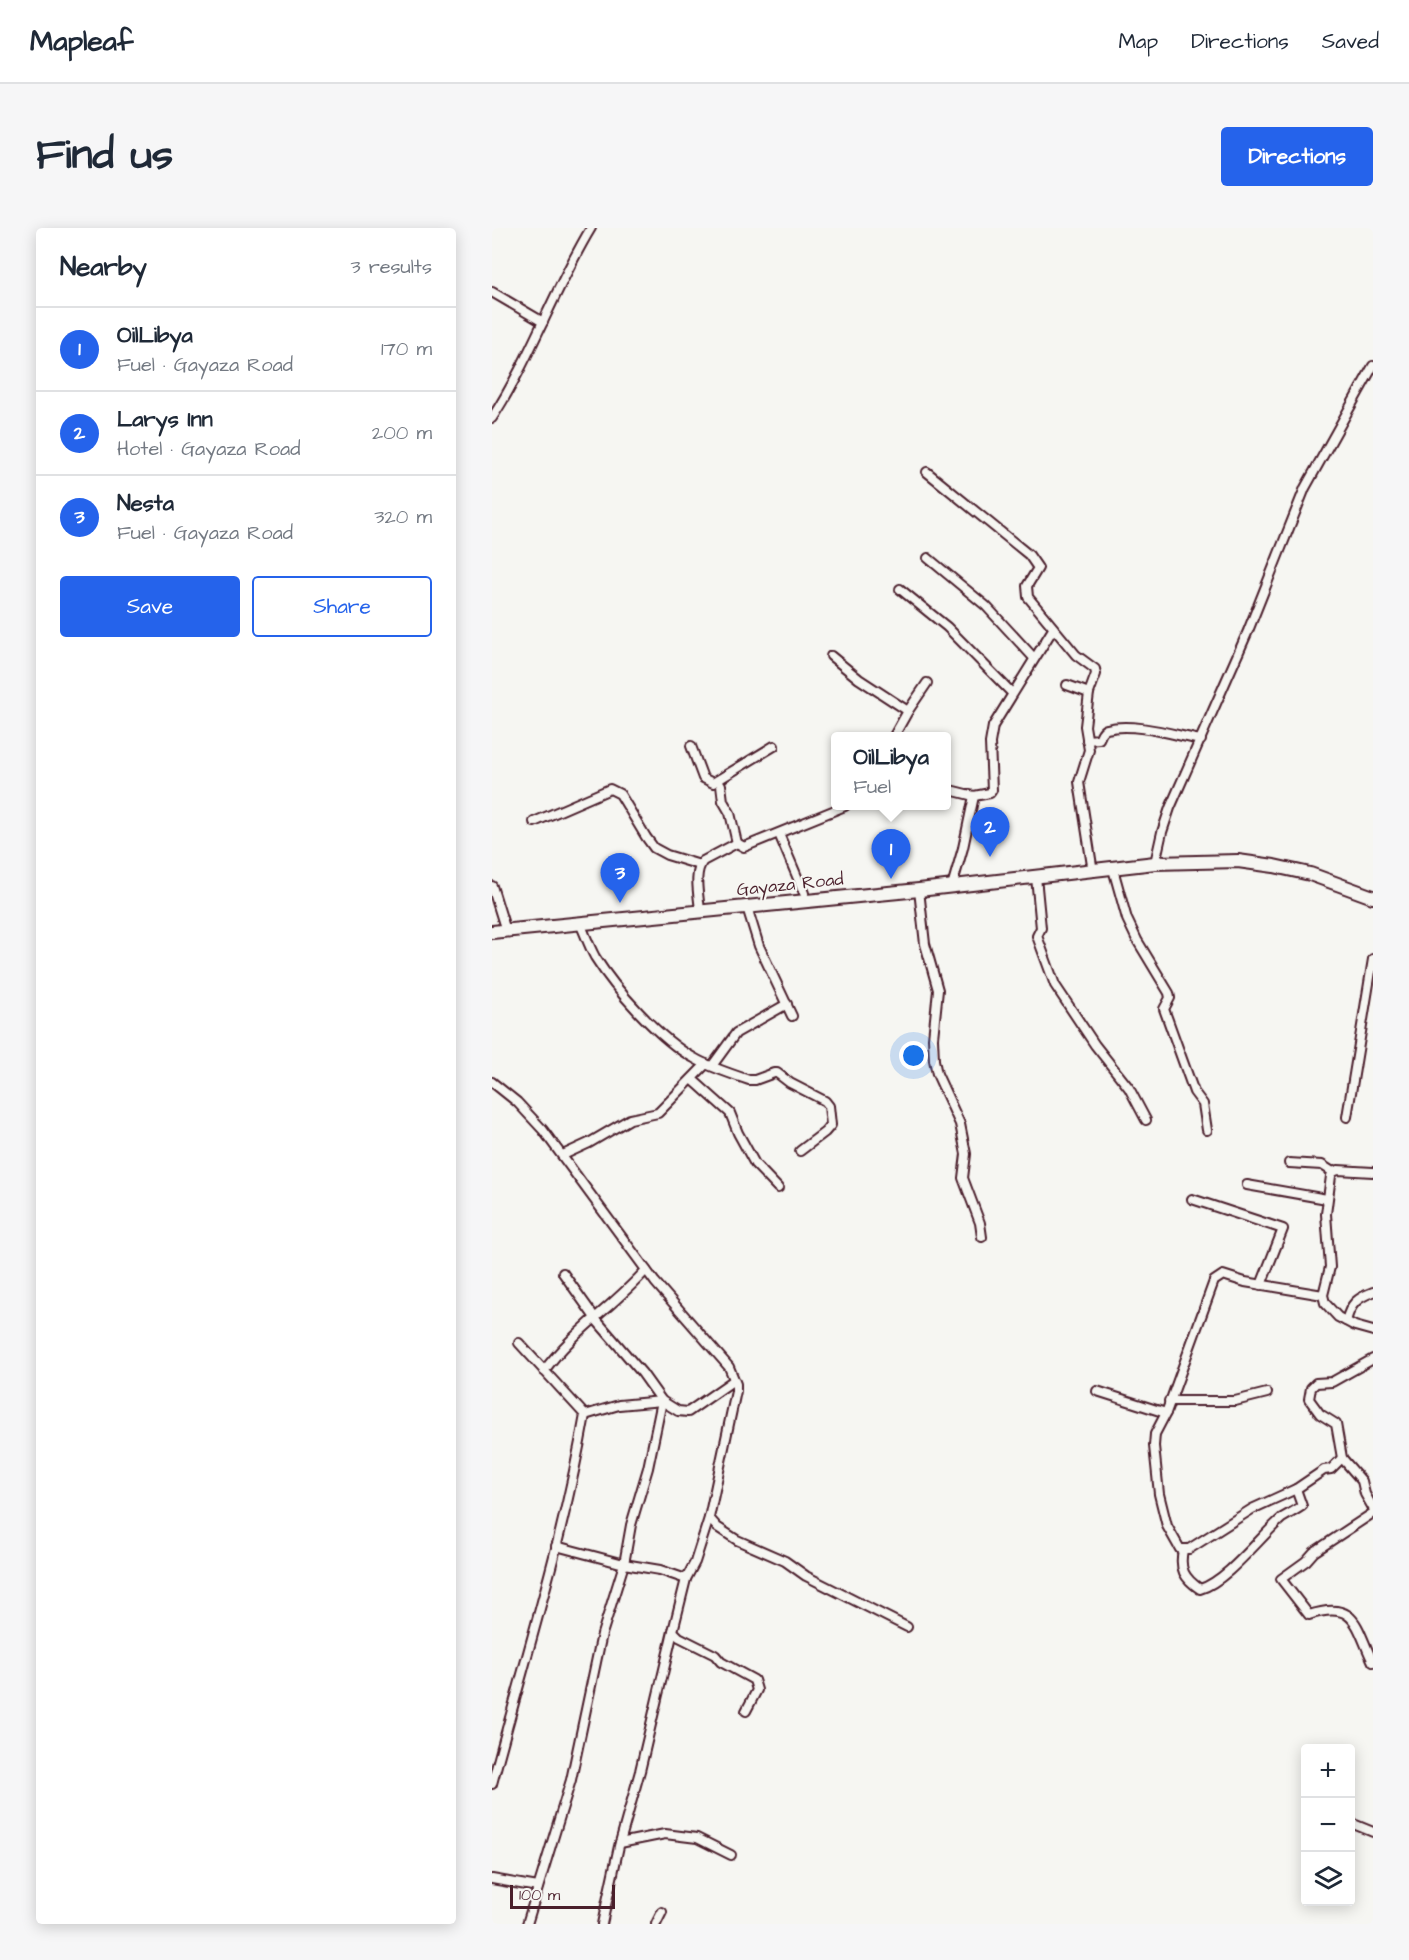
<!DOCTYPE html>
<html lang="en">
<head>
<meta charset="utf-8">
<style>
  body { margin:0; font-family:"Architects Daughter",sans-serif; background:#f6f6f7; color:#1f2937 }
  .controls { position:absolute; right:18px; bottom:18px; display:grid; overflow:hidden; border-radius:6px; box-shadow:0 3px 15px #0003 }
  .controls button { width:54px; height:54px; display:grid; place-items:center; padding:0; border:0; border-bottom:2px solid #e0e1e3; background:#fff; color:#1f2937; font:30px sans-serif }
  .scale { position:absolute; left:18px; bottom:15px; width:105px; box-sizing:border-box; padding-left:6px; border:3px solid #4a1f2b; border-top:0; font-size:16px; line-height:21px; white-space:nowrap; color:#4a1f2b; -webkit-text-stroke:4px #f6f6f2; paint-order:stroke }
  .you { position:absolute; left:422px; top:828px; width:21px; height:21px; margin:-15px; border:4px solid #fff; border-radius:50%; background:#1a73e8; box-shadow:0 0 0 9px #1a73e833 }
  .badge { display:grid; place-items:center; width:39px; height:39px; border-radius:50%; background:#2563eb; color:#fff; font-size:20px; font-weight:700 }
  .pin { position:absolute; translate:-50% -50px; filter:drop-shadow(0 2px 3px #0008) }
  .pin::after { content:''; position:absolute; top:32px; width:21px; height:18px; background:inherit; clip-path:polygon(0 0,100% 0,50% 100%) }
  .popup { position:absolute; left:339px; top:504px; width:120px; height:78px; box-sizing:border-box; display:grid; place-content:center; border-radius:6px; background:#fff; filter:drop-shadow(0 2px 4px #0005); font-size:20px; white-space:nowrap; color:#747a83 }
  .popup b { font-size:22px; color:#1f2937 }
  .popup::after { content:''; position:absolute; left:50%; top:100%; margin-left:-12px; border:12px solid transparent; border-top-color:#fff }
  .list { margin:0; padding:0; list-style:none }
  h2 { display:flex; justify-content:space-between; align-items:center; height:78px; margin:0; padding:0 24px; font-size:26px }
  h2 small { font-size:20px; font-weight:400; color:#747a83 }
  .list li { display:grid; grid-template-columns:39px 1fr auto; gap:18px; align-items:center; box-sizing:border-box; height:84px; padding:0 24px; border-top:2px solid #e0e1e3 }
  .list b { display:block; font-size:22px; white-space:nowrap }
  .list p { margin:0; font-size:20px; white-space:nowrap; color:#747a83 }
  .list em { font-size:20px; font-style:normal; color:#747a83 }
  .actions { display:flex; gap:12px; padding:18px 24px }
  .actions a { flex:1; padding:14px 0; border:2px solid #2563eb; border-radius:6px; text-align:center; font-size:21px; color:#2563eb }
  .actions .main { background:#2563eb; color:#fff }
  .icon { flex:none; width:33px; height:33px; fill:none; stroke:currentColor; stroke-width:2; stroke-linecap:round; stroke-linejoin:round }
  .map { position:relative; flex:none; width:881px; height:1696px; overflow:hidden; border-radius:6px }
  header { display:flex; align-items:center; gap:36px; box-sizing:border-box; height:84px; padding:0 30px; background:#fff; border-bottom:2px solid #e0e1e3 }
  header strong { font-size:28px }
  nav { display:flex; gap:33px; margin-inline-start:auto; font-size:21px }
  .intro { display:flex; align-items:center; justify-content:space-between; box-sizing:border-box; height:144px; padding:0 36px }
  h1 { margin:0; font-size:42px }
  .button { padding:15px 27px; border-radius:6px; background:#2563eb; color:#fff; font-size:21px; font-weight:700 }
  main { display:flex; gap:36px; padding:0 36px }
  aside { flex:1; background:#fff; border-radius:6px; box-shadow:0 3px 15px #0003 }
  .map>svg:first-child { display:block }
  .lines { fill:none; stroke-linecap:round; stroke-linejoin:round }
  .street-casing { stroke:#4a1f2b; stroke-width:12 }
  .primary-casing { stroke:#4a1f2b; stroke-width:16 }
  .street { stroke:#f6f6f2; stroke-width:8 }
  .primary { stroke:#f6f6f2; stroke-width:12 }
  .labels { text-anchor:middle; stroke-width:4.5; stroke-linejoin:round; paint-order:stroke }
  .street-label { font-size:18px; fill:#4a1f2b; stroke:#f6f6f2 }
</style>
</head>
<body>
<header>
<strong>Mapleaf</strong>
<nav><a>Map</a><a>Directions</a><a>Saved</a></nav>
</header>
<div class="intro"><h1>Find us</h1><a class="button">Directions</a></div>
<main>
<aside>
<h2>Nearby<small>3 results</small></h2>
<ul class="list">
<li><span class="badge">1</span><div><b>OilLibya</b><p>Fuel · Gayaza Road</p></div><em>170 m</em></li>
<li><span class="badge">2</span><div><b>Larys Inn</b><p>Hotel · Gayaza Road</p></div><em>200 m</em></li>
<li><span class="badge">3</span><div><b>Nesta</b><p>Fuel · Gayaza Road</p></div><em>320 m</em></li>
</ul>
<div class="actions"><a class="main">Save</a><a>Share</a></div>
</aside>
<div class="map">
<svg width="881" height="1696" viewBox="0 0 881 1696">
  <rect width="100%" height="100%" fill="#f6f6f2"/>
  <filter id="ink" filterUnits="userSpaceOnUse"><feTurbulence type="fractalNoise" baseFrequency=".0167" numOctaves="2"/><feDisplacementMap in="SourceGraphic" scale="12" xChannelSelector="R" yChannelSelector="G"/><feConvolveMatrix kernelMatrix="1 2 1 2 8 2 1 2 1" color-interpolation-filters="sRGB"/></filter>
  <g filter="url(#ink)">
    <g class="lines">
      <defs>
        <g id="street">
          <path d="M0,64L51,94"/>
          <path d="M0,190C39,130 62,61 99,0"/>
          <path d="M435,244L537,327L546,340L535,358L536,369L584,427L603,441L604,446L597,465L593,498L597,522L587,554L601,644"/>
          <path d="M436,330L494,378L542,430"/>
          <path d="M408,361L455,399L520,465"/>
          <path d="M339,428L367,451L416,483"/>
          <path d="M575,457L597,465"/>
          <path d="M402,508L416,483L435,455"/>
          <path d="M595,512L607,511C609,507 610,502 615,501C641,494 683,507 709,512"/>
          <path d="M199,518L211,550L221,555L282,518"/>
          <path d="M229,557L231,573L238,585L245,615"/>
          <path d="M454,561L482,568L498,565L500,562L498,515L501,498L561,401"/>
          <path d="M42,594L118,561L128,566L154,609L162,620L175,627L208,637"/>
          <path d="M287,606L312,665"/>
          <path d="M663,635L670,604L678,580L756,403L813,260L881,138"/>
          <path d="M621,641L635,691L645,712L677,765L678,770L672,781L702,864L711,876L715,902"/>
          <path d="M544,649L549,700L545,708L563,757L603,817L637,860L654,892"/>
          <path d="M0,658L14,703"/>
          <path d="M460,658L471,620L482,568"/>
          <path d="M427,662L433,716L446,762L441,810L442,832L445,846L468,896L474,926L471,950L488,995L490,1009"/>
          <path d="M255,679L267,718L300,788"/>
          <path d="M208,683C207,668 201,645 211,633L245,615L252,619L353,578"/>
          <path d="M88,695C93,706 97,718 103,729C123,761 168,812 202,830C215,838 242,847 257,852H263L282,845H285L298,855L333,873L337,878L339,897L333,904L308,923"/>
          <path d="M220,838L244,805L295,776"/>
          <path d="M200,851L238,885L246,905L263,936L286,960"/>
          <path d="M0,854L25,874L51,902L163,1054L237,1139L244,1156V1163L217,1290L225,1299L245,1312L293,1333L314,1348L415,1399"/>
          <path d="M855,889L881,731"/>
          <path d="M71,927L97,915L138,891L166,885L214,836"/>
          <path d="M797,935L830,937L841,944"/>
          <path d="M881,944L846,942L841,944L839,948L834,986L838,1039L831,1067L833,1075L846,1089L863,1098L881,1103"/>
          <path d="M755,957L835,971"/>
          <path d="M700,971L791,1001L769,1057"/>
          <path d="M831,1067L753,1054L731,1047L722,1053L674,1185L663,1206L662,1218L667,1266L675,1298L688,1321H697L760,1281L804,1261L832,1242L839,1241L850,1230"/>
          <path d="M854,1093C859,1075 865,1070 881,1064"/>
          <path d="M881,1131L840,1154L824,1155L819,1160L817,1171L828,1186L844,1196L850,1230L870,1253L873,1266L881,1280"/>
          <path d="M52,1143C80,1104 122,1078 154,1042"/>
          <path d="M605,1163L674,1185"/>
          <path d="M677,1173H743L775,1165"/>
          <path d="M93,1187L127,1177L170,1173L186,1183L196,1184L242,1152"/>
          <path d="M881,1285L822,1324L814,1333L789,1351L817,1387C865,1371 864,1400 881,1434"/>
          <path d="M217,1290L203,1334L194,1351L181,1403L187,1409L223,1427L229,1434L262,1452L265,1462L254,1483"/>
          <path d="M64,1318L132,1336L168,1342L194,1351"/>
          <path d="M691,1322C687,1341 692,1350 708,1361C735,1353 768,1309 790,1290C797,1286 804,1282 810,1278L804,1261"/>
          <path d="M0,1556C32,1434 71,1312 93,1187L27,1115"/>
          <path d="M859,1595L881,1604"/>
          <path d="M128,1615L173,1606L205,1610L239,1627"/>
          <path d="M0,1651L46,1659"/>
          <path d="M35,1696L79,1552L110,1406L132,1336L139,1297L156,1240L170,1173L150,1145L106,1094L71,1045"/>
          <path d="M110,1696L127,1618L148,1543L181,1403"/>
          <path d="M164,1696L170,1684"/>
        </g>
        <path id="primary" d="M0,704L427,662L663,635L746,633L782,638L818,646L881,669"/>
      </defs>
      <use href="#street" class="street-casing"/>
      <use href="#primary" class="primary-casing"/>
      <use href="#street" class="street"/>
      <use href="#primary" class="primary"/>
    </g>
  </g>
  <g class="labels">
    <g class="street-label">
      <text transform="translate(298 656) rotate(-6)" y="6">Gayaza Road</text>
    </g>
  </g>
</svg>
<div class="controls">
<button>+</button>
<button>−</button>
<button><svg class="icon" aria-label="layers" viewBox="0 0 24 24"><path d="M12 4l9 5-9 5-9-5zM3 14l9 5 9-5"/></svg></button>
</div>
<div class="scale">100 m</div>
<div class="you"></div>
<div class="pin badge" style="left:399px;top:651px">1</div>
<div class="popup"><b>OilLibya</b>Fuel</div>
<div class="pin badge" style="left:498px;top:629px">2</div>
<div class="pin badge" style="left:128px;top:675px">3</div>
</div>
</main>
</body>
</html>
